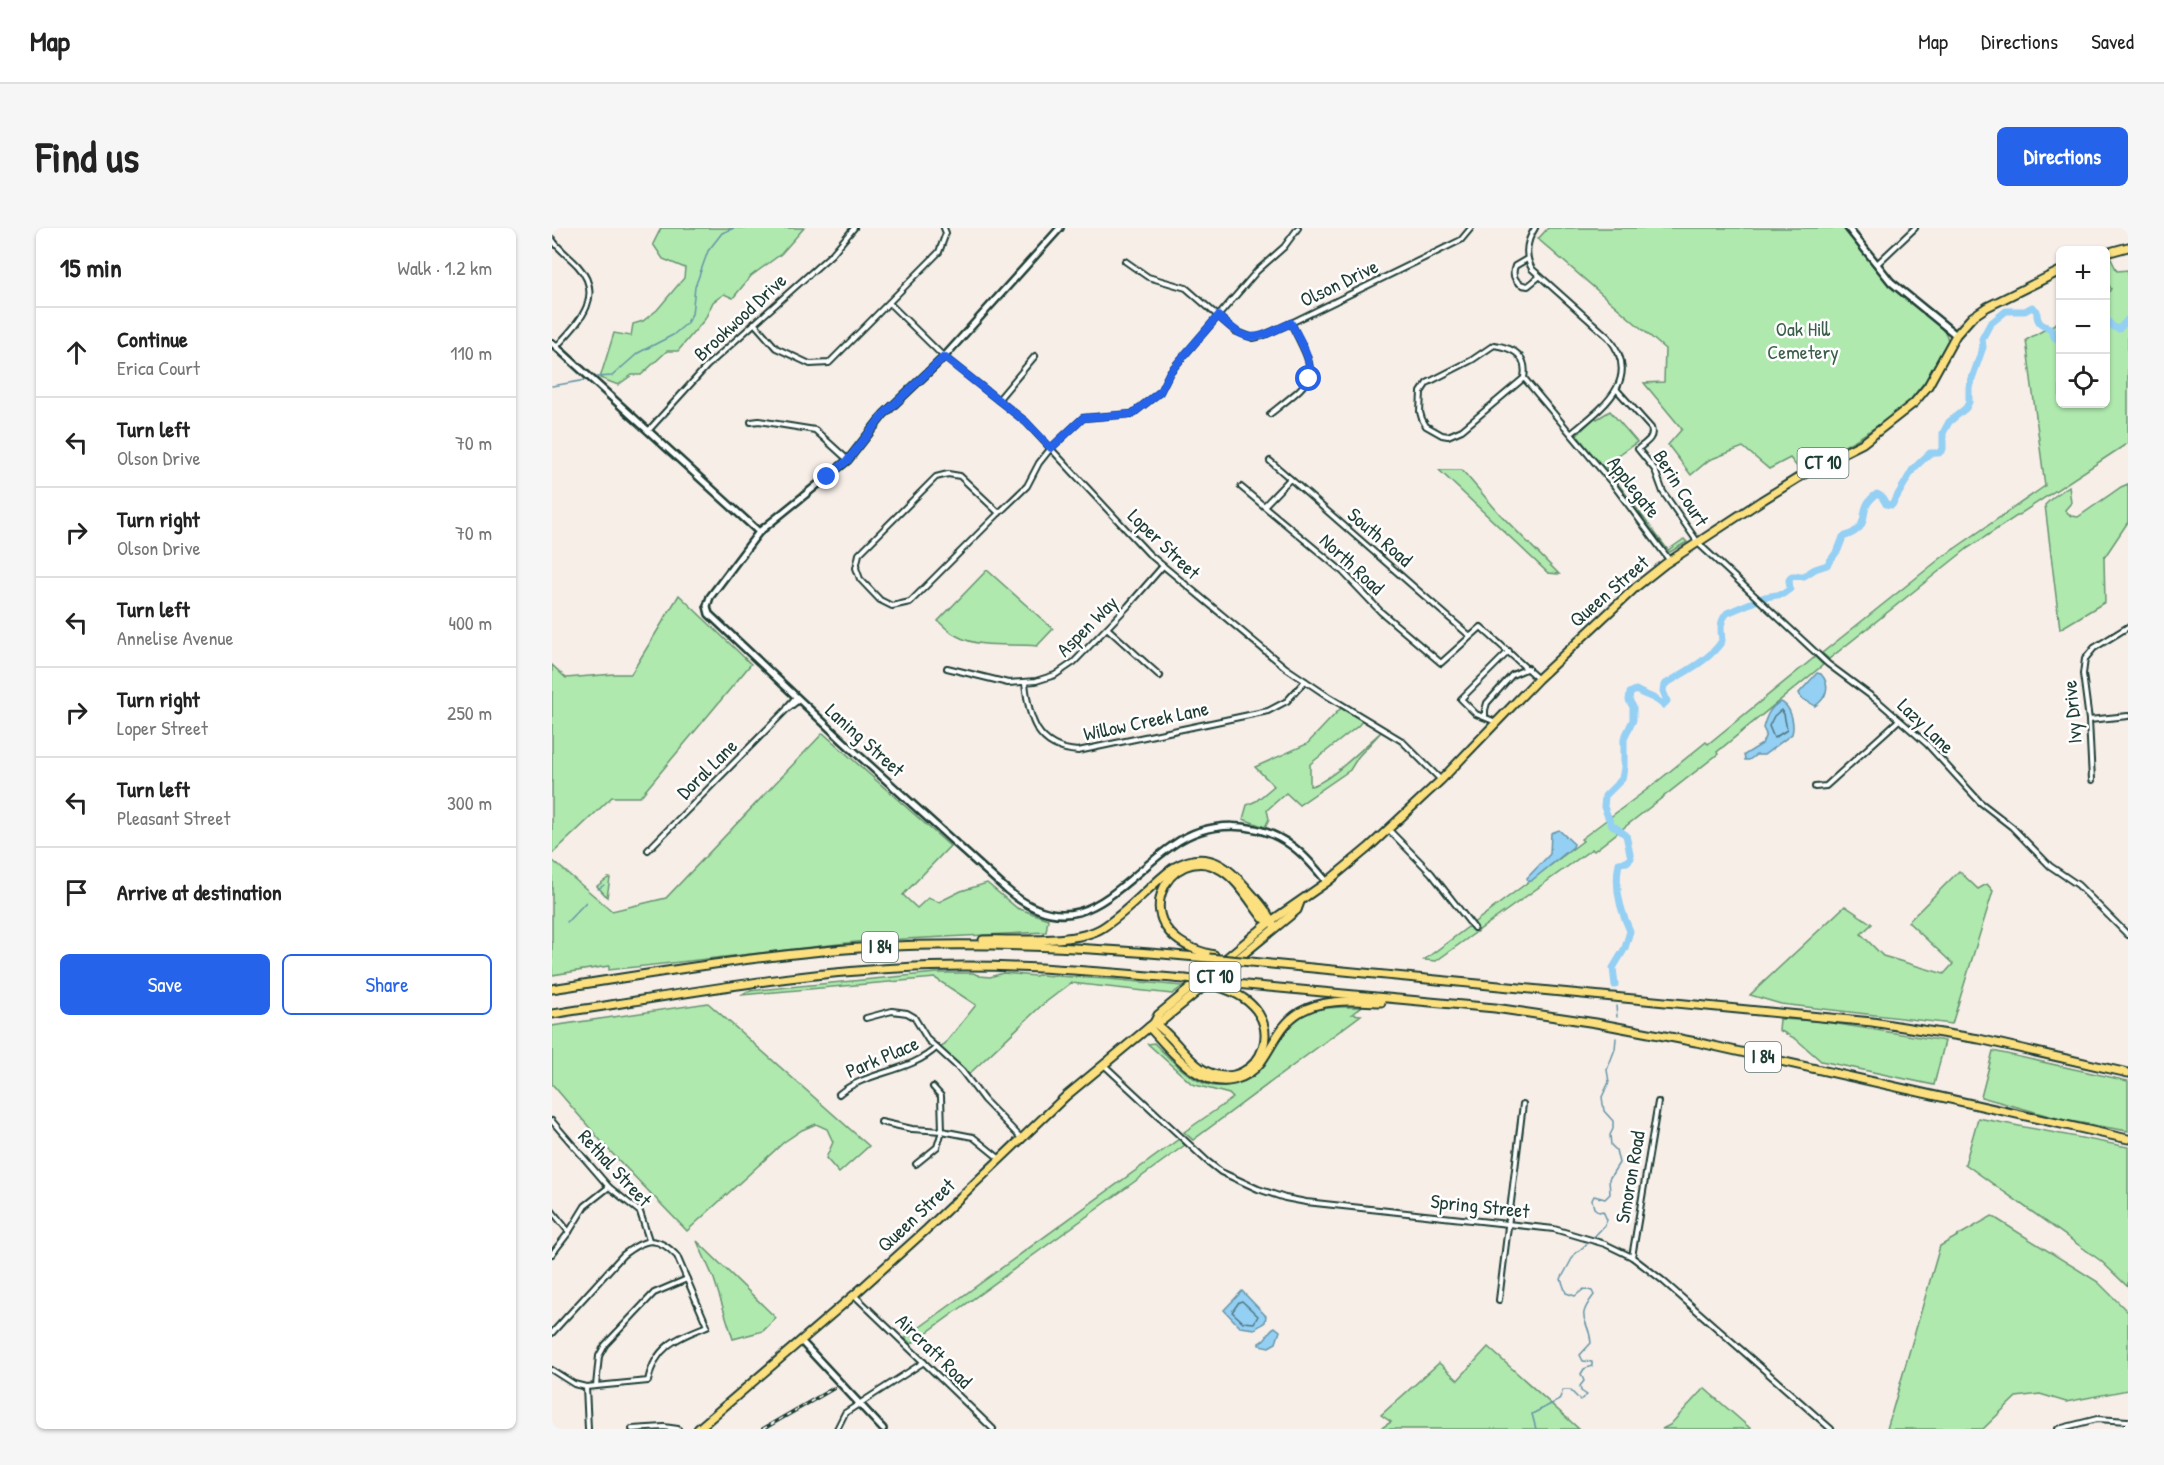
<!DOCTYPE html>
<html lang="en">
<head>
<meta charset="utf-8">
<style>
  body { margin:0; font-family:"Patrick Hand",sans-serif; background:#f6f6f6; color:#222 }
  .controls { position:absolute; right:18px; top:18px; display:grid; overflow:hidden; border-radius:9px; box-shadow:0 2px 4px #0004 }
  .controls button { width:54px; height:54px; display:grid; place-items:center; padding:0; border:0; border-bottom:2px solid #e0e0e0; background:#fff; color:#222; font:30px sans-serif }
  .stop { position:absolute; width:18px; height:18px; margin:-14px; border:4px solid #2563eb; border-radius:50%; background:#fff }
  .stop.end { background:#2563eb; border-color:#fff; box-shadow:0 2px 6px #0008 }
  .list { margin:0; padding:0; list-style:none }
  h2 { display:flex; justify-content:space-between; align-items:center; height:78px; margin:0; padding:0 24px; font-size:26px }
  h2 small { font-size:20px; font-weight:400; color:#767676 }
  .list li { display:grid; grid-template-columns:39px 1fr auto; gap:18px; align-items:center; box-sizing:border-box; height:90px; padding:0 24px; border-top:2px solid #e0e0e0 }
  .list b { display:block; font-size:22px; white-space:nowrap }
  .list p { margin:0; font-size:20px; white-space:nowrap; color:#767676 }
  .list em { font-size:20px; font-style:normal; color:#767676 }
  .actions { display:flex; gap:12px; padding:18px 24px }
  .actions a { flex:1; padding:14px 0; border:2px solid #2563eb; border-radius:9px; text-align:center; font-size:21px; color:#2563eb }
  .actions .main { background:#2563eb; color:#fff }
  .icon { flex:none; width:33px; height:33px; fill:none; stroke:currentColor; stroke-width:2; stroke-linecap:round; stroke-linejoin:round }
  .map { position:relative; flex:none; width:1576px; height:1201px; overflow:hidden; border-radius:9px }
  header { display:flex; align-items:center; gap:36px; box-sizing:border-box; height:84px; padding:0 30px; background:#fff; border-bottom:2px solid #e0e0e0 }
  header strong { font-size:28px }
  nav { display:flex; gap:33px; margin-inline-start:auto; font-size:21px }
  .intro { display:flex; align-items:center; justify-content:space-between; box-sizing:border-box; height:144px; padding:0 36px }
  h1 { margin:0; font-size:42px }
  .button { padding:15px 27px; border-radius:9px; background:#2563eb; color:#fff; font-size:21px; font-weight:700 }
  main { display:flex; gap:36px; padding:0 36px }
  aside { flex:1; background:#fff; border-radius:9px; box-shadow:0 2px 4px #0004 }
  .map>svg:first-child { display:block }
  .green { fill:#afe9ae; stroke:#679371; stroke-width:1.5 }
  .water { fill:#94cff4; stroke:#6595a7; stroke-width:1.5 }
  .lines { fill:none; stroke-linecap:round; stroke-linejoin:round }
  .shore { stroke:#4e7781; stroke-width:1.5 }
  .stream { stroke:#6595a7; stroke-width:1.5 }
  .river { stroke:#94cff4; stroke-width:7 }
  .street-casing { stroke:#1f3d34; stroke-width:8 }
  .secondary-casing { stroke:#1f3d34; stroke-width:10 }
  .highway-casing { stroke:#1f3d34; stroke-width:11 }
  .street { stroke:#fff; stroke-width:4 }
  .secondary { stroke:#fff; stroke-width:5 }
  .highway { stroke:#fce080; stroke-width:7 }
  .rail-casing { stroke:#1f3d34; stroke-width:4 }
  .rail { stroke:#fff; stroke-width:1.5; stroke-dasharray:4.5; stroke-linecap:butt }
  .highway-bridge-casing { stroke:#1f3d34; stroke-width:11; stroke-linecap:butt }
  .highway-bridge { stroke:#fce080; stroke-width:7 }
  .route { stroke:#2563eb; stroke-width:8 }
  .labels { text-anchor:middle; stroke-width:5; stroke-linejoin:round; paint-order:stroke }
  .shield { fill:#fff; stroke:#627771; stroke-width:1.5 }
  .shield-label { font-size:18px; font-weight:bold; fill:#1f3d34 }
  .street-label { font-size:20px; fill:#1f3d34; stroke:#fff }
  .park-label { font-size:20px; fill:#3c5f4c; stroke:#fff }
</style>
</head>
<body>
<header>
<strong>Map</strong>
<nav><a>Map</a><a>Directions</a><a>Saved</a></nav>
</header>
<div class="intro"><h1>Find us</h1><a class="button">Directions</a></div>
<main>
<aside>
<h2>15 min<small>Walk · 1.2 km</small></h2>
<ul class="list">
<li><svg class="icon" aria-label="ahead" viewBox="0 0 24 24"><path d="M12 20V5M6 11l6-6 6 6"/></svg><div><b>Continue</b><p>Erica Court</p></div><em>110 m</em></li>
<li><svg class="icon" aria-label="left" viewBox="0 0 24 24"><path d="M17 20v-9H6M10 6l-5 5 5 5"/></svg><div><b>Turn left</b><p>Olson Drive</p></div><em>70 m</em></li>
<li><svg class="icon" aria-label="right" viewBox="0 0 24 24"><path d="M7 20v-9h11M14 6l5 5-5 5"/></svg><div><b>Turn right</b><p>Olson Drive</p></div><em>70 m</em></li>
<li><svg class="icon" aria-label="left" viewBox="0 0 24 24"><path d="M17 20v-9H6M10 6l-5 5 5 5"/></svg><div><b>Turn left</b><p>Annelise Avenue</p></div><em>400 m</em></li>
<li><svg class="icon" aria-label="right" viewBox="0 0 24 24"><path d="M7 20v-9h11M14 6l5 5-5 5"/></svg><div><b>Turn right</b><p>Loper Street</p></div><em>250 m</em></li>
<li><svg class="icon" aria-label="left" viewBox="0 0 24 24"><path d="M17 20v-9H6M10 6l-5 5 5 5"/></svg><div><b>Turn left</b><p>Pleasant Street</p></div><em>300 m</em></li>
<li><svg class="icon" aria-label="arrive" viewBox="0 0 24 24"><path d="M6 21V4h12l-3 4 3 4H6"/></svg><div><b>Arrive at destination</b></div></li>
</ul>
<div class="actions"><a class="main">Save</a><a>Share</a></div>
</aside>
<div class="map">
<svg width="1576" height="1201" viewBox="0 0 1576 1201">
  <rect width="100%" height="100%" fill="#f7eee8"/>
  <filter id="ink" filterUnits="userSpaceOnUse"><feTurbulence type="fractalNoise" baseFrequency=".0167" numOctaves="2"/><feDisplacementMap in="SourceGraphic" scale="12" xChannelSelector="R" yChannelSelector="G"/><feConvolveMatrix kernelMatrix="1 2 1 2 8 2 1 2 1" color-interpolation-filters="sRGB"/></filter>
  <g filter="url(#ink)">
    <g class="green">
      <path d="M109,0H252L229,26L199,48L181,70L172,66L161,74L153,91L126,123H115L89,147H80L66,157L48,150L62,105L79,108L81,96L91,93L105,82L132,50L133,40L111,31L101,16Z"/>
      <path d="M996,0H1291L1334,53L1389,100L1394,106L1396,112L1374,152L1351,181L1307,210L1265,233L1250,245L1238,230L1217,241L1191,219L1157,232L1139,247L1116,217L1130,201L1092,155L1112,154L1113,121L986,11Z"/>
      <path d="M1559,31L1565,43L1576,42V215L1416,320L1277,431L1270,425L1389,330L1493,258L1474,112L1508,93V176H1554V67L1559,61L1554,51V33Z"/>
      <path d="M1058,183L1085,214L1052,237L1116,322L1132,311L1135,314L1118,324L1108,314L1025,207L1043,189L1045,191Z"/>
      <path d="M887,242H910L946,284L1007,346L996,345Z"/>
      <path d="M1576,256V294L1552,330L1553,374L1508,401L1493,277L1500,270L1517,258L1519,275L1513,282L1519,288L1526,289L1569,259Z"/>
      <path d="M435,342L501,401L485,418C459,415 428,421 405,408C398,405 392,398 386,393Z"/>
      <path d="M127,367L199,436L88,569H60L0,626V437L14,450L62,446H79Z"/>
      <path d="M1263,429L1271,437L1165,524L1166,526L1042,623L1040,621L884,733L872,732L1031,613L1029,611L1101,557L1154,514L1156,516Z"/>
      <path d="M789,480L811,492L806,498L758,536V558C776,556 815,516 830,503L806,529L798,542L747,577L734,565L715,582L717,591L713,599L691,591L695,577L704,573L722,558L703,539L755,516Z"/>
      <path d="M271,505L398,618L351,667L365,680L376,670L387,674L409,663L435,655L465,680L496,691L494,704L313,713L57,742V738L0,747V632L60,683L114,670Z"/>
      <path d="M1407,643L1426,661L1435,656L1441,663L1400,796L1229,776L1198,767L1293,678L1320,696L1309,706L1331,728L1392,746L1401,736L1356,694Z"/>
      <path d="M56,650H58L55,669L45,658Z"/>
      <path d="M384,745H421L428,748L438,749L451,745L483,748L487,747L556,751L631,758L620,766L519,755L490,777L415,848L413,843L387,819L391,818L424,777L383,750L189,767L196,763Z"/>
      <path d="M156,775L317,918L287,945L274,930L281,914L275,901L264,896L250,902L232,914L135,1003L54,919L0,856V798Z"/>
      <path d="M790,779H809L800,786L809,787L641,912L632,904L681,870L677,866L640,856L596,816L602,815C626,838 655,874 691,851C701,845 708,832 715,823C725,812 734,798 746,789C759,780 775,780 790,779Z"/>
      <path d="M1228,791L1267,793L1393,813L1382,857L1269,833L1244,811L1227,802Z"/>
      <path d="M1441,823L1576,853V903L1512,892L1429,869Z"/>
      <path d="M1426,890L1576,919V1059L1549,1033L1413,936Z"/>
      <path d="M627,911L633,917L359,1116L353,1110Z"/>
      <path d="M1440,988L1546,1054L1576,1084V1162L1514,1174L1488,1166L1464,1169L1431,1201H1335L1388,1018Z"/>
      <path d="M145,1013L224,1090L211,1103L181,1111L162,1051Z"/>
      <path d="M936,1119L1027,1201H828L839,1194L829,1187L887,1135L906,1152Z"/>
      <path d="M1152,1160L1199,1201H1110L1118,1197Z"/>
    </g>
    <g class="water">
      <path d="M1265,445L1269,446C1279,457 1275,470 1263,478L1249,470L1247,465Z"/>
      <path d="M1229,474C1239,478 1243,496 1240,506L1212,527H1204L1197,532H1193L1192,527L1210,516L1214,506L1211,500C1214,489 1218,478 1229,474Z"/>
      <path d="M1007,602L1022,616L1021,619L979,653H976L975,650L998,626L999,605Z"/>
      <path d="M690,1063L714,1088L713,1094L703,1101L688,1099L672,1082Z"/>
      <path d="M723,1099L728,1103L724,1115L717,1119L707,1117V1115C716,1111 716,1102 723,1099Z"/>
    </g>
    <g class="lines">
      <g class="shore">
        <path d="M1229,482L1232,486L1235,502L1222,510L1217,498L1222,488Z"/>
        <path d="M690,1073L706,1088L702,1095L691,1094L680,1084L687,1074Z"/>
      </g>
      <g class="stream">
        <path d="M45,149L60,148L86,125L121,107L134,96L140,86L143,59L156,23L170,5L182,0"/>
        <path d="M0,158L34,152"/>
        <path d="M46,661L52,657"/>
        <path d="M15,694L34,674"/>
        <path d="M1064,778L1065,789"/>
        <path d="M1041,1010L1053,997L1055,992L1051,983L1047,984L1042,980L1040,972L1042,968L1053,971L1058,966L1057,951L1067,935L1064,922L1059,917L1058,907L1061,901V893L1052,883L1050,869L1057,854L1055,842L1063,821L1064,810"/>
        <path d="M984,1201L980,1186L1007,1172L1011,1162H1018L1028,1172L1035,1167L1029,1163L1028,1158L1032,1153L1029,1146L1032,1141L1040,1138V1134L1031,1133L1028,1127L1039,1115C1037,1089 1022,1093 1042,1067L1040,1063L1032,1061L1023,1068L1014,1065L1009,1051L1022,1027L1038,1013"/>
      </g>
      <g class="river">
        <path d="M1554,91L1561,99L1567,101L1576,91"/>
        <path d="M1063,757L1061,740L1073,720L1078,703C1068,682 1062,659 1067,635L1075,634L1079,630L1074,607L1059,596L1052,579L1053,568L1070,551L1072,540V511L1081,492V479L1077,472L1078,465L1084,462C1093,468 1104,469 1111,477L1115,473L1111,463L1112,457C1132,444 1157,433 1170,413C1169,402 1167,394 1175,385L1213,369L1231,366L1238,361L1237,352L1240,348H1252L1263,341L1275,337L1286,322L1291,309C1325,298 1301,282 1325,266L1330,269L1334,276L1340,277L1361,241L1378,225H1387L1391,221V205L1397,194L1414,180L1417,174V159L1431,119L1430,111L1438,96L1454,83H1473L1480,79L1485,83C1484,94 1489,97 1498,100L1502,109L1508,113"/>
      </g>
      <defs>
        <g id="street">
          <path d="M983,0C974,14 972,27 980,41L1056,109C1092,151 1050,180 1020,205"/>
          <path d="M0,11C7,22 18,29 26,38C54,69 25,96 4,119"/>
          <path d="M975,31L963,38C959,48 964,57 976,58L987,49"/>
          <path d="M573,33L596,49L634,60L683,103L701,110L710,108L739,95L909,12L919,0"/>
          <path d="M1325,36L1363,0"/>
          <path d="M337,75L392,129L474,194L597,326L734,440L777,469L850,513L888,551"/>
          <path d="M202,95L224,120L258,136L277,135L387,24L394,5L392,0"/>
          <path d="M942,117C962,120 976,128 972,150L910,202L896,208L890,207L874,198L870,191L868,184L869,164L875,155L920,132Z"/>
          <path d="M972,150L1061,256L1118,333"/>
          <path d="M1065,162L1099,200C1103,210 1093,215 1086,221L1103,242L1111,264L1147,316L1276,436L1327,474L1375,516L1428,574L1460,599L1498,638L1526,657L1576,707"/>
          <path d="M446,172L483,128"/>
          <path d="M718,186C767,147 767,151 739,95"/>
          <path d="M199,194L207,193L263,202L296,232"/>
          <path d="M96,203L155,138L280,26L302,0"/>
          <path d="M718,233L918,408"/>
          <path d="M396,246L408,248L447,285L358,374L340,378L328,372L308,351L304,340L307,326L384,249Z"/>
          <path d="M689,259L791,344L829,384L889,435L929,399L986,451"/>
          <path d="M712,278L738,251"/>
          <path d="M447,285L475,258L487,235L499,220L531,190L580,186L608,164L618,144L705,43L732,19L746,0"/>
          <path d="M555,400L608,448"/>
          <path d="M395,440L456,455L484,453L503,447L522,434L576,378L611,338"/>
          <path d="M473,455C477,490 484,520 526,523L716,483L735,473L753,453"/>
          <path d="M235,481L236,478L244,469"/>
          <path d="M933,488V482L935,475L960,447L976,440"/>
          <path d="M1537,492L1576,488"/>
          <path d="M944,494L924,486L909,471L957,423"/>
          <path d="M1540,552L1537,492L1531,446L1533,431L1542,420L1576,399"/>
          <path d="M1263,559L1274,558L1347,492"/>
          <path d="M837,602L879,645L922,700"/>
          <path d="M96,622L235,481L247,472"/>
          <path d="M314,790L340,783L355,785L362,789L376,812L410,843L432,872L469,910"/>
          <path d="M552,837L655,933L669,944L706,961L733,970L754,974L1002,1001L1053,1016L1080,1029L1110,1052L1279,1201"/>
          <path d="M287,866C314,843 358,845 385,819"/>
          <path d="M0,893L57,959L88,984L97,1012"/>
          <path d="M329,894L360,901L390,903L421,909L448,931"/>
          <path d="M364,936L385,919L390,903L389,868L381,859"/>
          <path d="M0,983L17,1004"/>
          <path d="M0,1026L17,1004L33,978L57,959"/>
          <path d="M1080,1029L1106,874"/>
          <path d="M302,1067L441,1201"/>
          <path d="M947,1072L971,876"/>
          <path d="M0,1105L71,1027C93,1010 105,1007 125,1028L155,1098C125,1110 103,1118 96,1153L34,1159L22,1156L0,1142"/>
          <path d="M44,1158L47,1128L53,1117L102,1065L135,1051"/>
          <path d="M34,1159L36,1201"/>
          <path d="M80,1201L112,1199L126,1201"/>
          <path d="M285,1201L293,1185L372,1134"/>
          <path d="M1506,1201L1545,1191L1576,1193"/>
        </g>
        <g id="secondary">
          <path d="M508,0L392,129L332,186L296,232L207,304L158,369L155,378L157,386L291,513L454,661C526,723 565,656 621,617C656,592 705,592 740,618C754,628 764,641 775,654"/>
          <path d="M1296,0L1339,54L1404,107"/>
          <path d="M0,115L207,304"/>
          <path d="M249,1113L331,1201"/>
        </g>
        <g id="highway">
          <path d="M1554,25L1576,19"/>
          <path d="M431,712C463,711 524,716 550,700C576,684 597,658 621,640C655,619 677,639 698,664C704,671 712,679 716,687C719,691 720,695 723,699"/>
          <path d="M662,727C564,706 618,610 669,642C686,652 699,675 711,690L719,693"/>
          <path d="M699,734L1320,794L1427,811L1576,845"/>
          <path d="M672,755L943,780L1044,795L1144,814L1576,911"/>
          <path d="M0,761C107,744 213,726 321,719C434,713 545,720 657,730"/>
          <path d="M0,786C115,769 231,746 347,740C443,734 538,743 633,751"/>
          <path d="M602,795C621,807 637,836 656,844C706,867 749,784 667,759"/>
          <path d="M602,795L611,792L745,682L748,674"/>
          <path d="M597,799C619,822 646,861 682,852C693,849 702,843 709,834C722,816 728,796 748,784C772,770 802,773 829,774"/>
          <path d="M146,1201L302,1067L375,1001L514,868L602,795L606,787L719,693L775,654L816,620L889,552L986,451L1084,359L1113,336L1209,273L1267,237L1311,215L1362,175L1376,158L1404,107L1420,89L1435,79L1508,43"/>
        </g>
      </defs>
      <use href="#street" class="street-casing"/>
      <use href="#secondary" class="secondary-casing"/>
      <use href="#highway" class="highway-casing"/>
      <use href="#street" class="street"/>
      <use href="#secondary" class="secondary"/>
      <use href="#highway" class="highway"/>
      <defs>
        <path id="rail" d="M211,1201L282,1160"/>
      </defs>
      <use href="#rail" class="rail-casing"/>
      <use href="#rail" class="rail"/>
      <defs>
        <g id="highway-bridge">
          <path d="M657,730L699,734"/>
          <path d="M633,751L672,755"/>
        </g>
      </defs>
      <use href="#highway-bridge" class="highway-bridge-casing"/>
      <use href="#highway-bridge" class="highway-bridge"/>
    </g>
  </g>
  <g class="lines" filter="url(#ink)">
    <path class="route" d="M275,249L296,232L332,186L392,129L474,194L499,220L531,190L580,186L608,164L618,144L666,88C698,117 702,112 739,95C748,113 761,130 757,151"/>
  </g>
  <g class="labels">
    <g class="shield">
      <rect x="1245.5" y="220" width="51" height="30" rx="4.5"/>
      <rect x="310" y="704" width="36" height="30" rx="4.5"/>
      <rect x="637.5" y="734" width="51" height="30" rx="4.5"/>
      <rect x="1193" y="814" width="36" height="30" rx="4.5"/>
    </g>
    <g class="shield-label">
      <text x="1271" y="241">CT 10</text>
      <text x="328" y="725">I 84</text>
      <text x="663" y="755">CT 10</text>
      <text x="1211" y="835">I 84</text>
    </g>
    <g class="street-label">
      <text transform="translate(787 55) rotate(-26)" y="7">Olson Drive</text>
      <text transform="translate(188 89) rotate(-43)" y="7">Brookwood Drive</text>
      <text transform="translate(1082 259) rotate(52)" y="7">Applegate</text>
      <text transform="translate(1129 260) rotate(58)" y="7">Berin Court</text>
      <text transform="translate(828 309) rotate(41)" y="7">South Road</text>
      <text transform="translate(612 316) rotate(44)" y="7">Loper Street</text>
      <text transform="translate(800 336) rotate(43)" y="7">North Road</text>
      <text transform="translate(1057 363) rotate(-41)" y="7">Queen Street</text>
      <text transform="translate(535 398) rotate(-45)" y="7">Aspen Way</text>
      <text transform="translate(1520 484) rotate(-95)" y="7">Ivy Drive</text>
      <text transform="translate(594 493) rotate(-12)" y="7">Willow Creek Lane</text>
      <text transform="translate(1374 498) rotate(44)" y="7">Lazy Lane</text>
      <text transform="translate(313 512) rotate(42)" y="7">Laning Street</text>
      <text transform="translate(155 541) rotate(-45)" y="7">Doral Lane</text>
      <text transform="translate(330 829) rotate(-23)" y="7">Park Place</text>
      <text transform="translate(63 940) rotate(47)" y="7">Rethal Street</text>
      <text transform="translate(1078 949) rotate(-80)" y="7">Smoron Road</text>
      <text transform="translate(928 978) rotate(6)" y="7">Spring Street</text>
      <text transform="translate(364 987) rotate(-43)" y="7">Queen Street</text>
      <text transform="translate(382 1123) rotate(44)" y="7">Aircraft Road</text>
    </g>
    <g class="park-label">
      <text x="1251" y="108">Oak Hill<tspan x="1251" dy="23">Cemetery</tspan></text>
    </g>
  </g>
</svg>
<div class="controls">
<button>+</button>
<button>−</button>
<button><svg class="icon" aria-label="locate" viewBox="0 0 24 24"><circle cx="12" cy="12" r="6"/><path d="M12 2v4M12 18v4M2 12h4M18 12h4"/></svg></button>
</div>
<div class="stop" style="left:757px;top:151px"></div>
<div class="stop end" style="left:275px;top:249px"></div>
</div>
</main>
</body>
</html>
